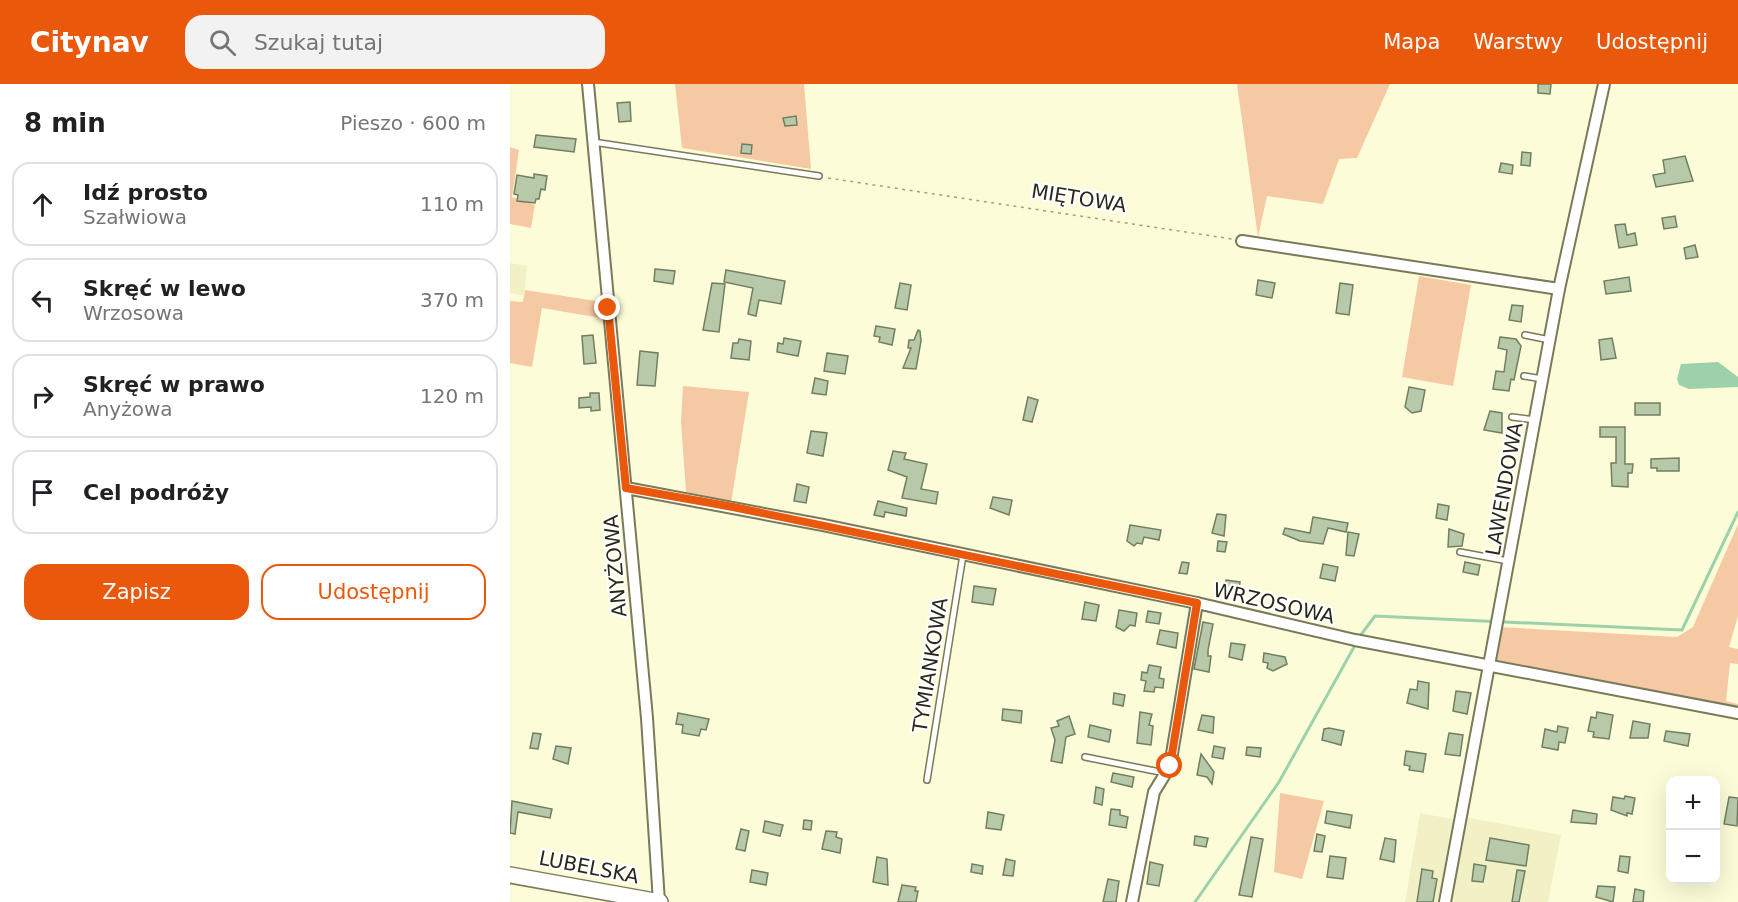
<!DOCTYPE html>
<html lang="pl">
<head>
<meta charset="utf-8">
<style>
  body { margin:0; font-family:"DejaVu Sans",sans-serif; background:#f2f2f2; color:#202124 }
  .controls { position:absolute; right:18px; bottom:18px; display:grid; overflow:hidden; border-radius:12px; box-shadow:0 6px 24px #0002 }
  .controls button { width:54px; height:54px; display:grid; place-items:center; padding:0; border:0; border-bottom:2px solid #e0e0e0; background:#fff; color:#202124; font:30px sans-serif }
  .stop { position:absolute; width:18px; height:18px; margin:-14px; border:4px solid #ea580c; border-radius:50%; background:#fff }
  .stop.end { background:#ea580c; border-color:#fff; box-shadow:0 2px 6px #0008 }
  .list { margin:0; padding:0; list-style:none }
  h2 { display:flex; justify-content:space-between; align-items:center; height:78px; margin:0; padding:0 24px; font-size:26px }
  h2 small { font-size:20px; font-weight:400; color:#757577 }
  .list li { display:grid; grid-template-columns:39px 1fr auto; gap:18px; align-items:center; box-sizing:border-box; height:84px; margin:0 12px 12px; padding:0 12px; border:2px solid #e0e0e0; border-radius:18px }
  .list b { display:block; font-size:22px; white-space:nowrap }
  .list p { margin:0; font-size:20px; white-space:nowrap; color:#757577 }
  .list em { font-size:20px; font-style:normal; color:#757577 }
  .actions { display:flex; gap:12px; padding:18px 24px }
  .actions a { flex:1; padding:14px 0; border:2px solid #ea580c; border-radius:18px; text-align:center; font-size:21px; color:#ea580c }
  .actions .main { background:#ea580c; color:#fff }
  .icon { flex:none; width:33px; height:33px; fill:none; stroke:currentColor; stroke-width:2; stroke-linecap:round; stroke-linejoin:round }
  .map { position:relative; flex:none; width:1228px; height:818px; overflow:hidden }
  header { display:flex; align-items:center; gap:36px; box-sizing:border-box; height:84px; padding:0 30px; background:#ea580c; color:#fff }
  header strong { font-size:28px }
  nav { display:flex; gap:33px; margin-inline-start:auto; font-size:21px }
  .search { width:420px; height:54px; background:#f2f2f2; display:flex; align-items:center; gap:15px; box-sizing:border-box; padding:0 21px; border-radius:18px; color:#757577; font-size:22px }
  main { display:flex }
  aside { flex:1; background:#fff }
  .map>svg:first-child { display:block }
  .built { fill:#f2f1c5 }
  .green { fill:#f5c9a4 }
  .water { fill:#9dd1aa }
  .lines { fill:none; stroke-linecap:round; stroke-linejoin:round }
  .stream { stroke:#9dd1aa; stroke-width:3 }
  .building { fill:#b8c9a9; stroke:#707f61; stroke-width:1.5 }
  .service-casing { stroke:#7a7959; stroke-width:8 }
  .minor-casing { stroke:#7a7959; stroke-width:14 }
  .secondary-casing { stroke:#7a7959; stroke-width:18 }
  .path { stroke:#a09f85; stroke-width:1.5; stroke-dasharray:3 4.5; stroke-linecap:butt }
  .service { stroke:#fff; stroke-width:5 }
  .minor { stroke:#fff; stroke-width:10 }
  .secondary { stroke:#fff; stroke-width:15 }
  .route { stroke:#ea580c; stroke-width:8 }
  .labels { text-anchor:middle; stroke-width:4.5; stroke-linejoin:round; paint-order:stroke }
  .street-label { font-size:20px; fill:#29291b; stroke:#fff }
</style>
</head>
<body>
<header>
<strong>Citynav</strong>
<div class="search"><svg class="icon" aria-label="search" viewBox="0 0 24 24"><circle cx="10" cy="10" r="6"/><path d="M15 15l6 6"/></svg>Szukaj tutaj</div>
<nav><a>Mapa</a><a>Warstwy</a><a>Udostępnij</a></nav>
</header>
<main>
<aside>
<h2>8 min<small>Pieszo · 600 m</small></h2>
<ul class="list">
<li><svg class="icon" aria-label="ahead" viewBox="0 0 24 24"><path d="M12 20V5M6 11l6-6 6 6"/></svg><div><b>Idź prosto</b><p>Szałwiowa</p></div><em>110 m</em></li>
<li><svg class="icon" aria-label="left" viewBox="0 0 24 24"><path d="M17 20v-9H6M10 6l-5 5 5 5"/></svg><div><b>Skręć w lewo</b><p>Wrzosowa</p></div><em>370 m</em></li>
<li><svg class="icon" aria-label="right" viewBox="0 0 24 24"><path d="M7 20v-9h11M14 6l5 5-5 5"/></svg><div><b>Skręć w prawo</b><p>Anyżowa</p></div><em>120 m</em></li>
<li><svg class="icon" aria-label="arrive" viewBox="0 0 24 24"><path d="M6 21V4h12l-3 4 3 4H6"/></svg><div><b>Cel podróży</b></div></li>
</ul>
<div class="actions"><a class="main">Zapisz</a><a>Udostępnij</a></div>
</aside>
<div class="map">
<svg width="1228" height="818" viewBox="0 0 1228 818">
  <rect width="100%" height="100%" fill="#fdfcd8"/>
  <g class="built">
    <path d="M0,179L17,182L14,212L0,209Z"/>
    <path d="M910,729L947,736L931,818H895Z"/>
    <path d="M955,733L1051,751L1038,818H941Z"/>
  </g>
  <g class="green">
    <path d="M165,0H294L301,85L172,64Z"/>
    <path d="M727,0H880L847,74L829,75L813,120L757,112L748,153Z"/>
    <path d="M0,63L9,66L2,113L25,121L21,144L0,140Z"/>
    <path d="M909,192L961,201L943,302L892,293Z"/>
    <path d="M15,206L92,218L91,234L32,224L22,283L0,279V217L13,218Z"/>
    <path d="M173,302L239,308L221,419L176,408L171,338Z"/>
    <path d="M1228,440V532L1219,563L1228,565V580L1220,579L1216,617L1228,620V625L982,580L989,543L1167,553L1183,543Z"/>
    <path d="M770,709L814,717L792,795L764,788Z"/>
  </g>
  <path class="water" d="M1208,278L1228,293V303L1179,305L1169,301L1167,295L1171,280Z"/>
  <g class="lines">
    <g class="stream">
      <path d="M850,552L865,532L1172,546L1228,428"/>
      <path d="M685,818L769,698L844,563"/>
    </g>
  </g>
  <g class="building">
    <path d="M1028,0H1041L1040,10L1028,9Z"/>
    <path d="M120,18L121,37L109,38L107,19Z"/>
    <path d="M286,32L287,41L275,42L273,34Z"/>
    <path d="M26,51L66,55L64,68L24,63Z"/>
    <path d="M232,60L242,61L241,70L231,69Z"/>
    <path d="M1012,68L1021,69L1020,82L1011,81Z"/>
    <path d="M1175,72L1183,97L1146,103L1143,91L1155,89L1153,76Z"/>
    <path d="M991,79L1003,81L1002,90L989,88Z"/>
    <path d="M24,90L37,92L35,106L31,105L29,115H26L25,119L7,117L8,111L4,110L7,91L24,94Z"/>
    <path d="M1165,132L1167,143L1154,145L1152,134Z"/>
    <path d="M1115,140L1117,151L1125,149L1127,161L1109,164L1105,141Z"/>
    <path d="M1185,161L1188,173L1176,175L1174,164Z"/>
    <path d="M145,185L165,187L163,200L144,197Z"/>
    <path d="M216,186L275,197L271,220L249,216L246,232L238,230L243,204L214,198Z"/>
    <path d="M1119,193L1121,207L1096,210L1094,197Z"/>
    <path d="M748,196L765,199L762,214L746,211Z"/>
    <path d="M202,199L215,200L209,248L193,246Z"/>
    <path d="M390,199L401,201L397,226L385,224Z"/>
    <path d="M830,199L843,201L839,231L826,229Z"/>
    <path d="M1002,221L1013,222L1011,238L999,236Z"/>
    <path d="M366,242L385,245L382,261L369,258L370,253L364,252Z"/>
    <path d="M408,246L410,247L411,257L406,285L393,284L401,264H398L399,256H404Z"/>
    <path d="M83,251L86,279L74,280L72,252Z"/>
    <path d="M990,253L1006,255L1011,262L1004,296L1001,295L999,307L983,305L986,287L994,288L997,266L988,264Z"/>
    <path d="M274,254L291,257L288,272L267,268L268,259L273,260Z"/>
    <path d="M1102,254L1106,274L1091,276L1089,256Z"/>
    <path d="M229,255L241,257L239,276L221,274L223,259H228Z"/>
    <path d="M130,267L148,269L145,302L127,301Z"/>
    <path d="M317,269L338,272L335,290L314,287Z"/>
    <path d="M305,294L318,297L316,311L302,309Z"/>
    <path d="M899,303L915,306L911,327L902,329L895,323Z"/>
    <path d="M80,309H89L90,326L81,327V323L69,324V314L80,313Z"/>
    <path d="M518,313L528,316L522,338L513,336Z"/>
    <rect x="1125" y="319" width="25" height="12"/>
    <path d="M980,327L992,329V349L974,346Z"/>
    <path d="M1090,343H1115V380H1123L1122,389H1118V403L1102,402L1101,379H1106V353H1090Z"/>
    <path d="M301,347L317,349L313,372L297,369Z"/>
    <path d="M383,367L396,369L394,375L417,380L411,405L428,408L426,420L392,414L397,393L378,386Z"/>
    <path d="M1169,374V387H1147V384H1141V375Z"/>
    <path d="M287,400L299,403L296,419L284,417Z"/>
    <path d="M483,413L502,416L499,431L480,424Z"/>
    <path d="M368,417L397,424L396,432L375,428L374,433L364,431Z"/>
    <path d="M928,420L939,422L937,436L926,434Z"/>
    <path d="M707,430L716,431L714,452L702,449Z"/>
    <path d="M803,433L838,439L836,448L818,444L813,460L790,457L773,450L775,444L800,449Z"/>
    <path d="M620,441L651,446L649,456L634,453L632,460L627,459L624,462L617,457Z"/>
    <path d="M939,445L954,450L952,462L938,463Z"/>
    <path d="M838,448L849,450L844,472L836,471Z"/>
    <path d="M708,457L717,458L715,468L707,467Z"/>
    <path d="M672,478L679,479L677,490L669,489Z"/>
    <path d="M955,478L970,481L968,491L953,488Z"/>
    <path d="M813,480L828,483L825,497L810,494Z"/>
    <path d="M716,496L730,498L729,506L715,504Z"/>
    <path d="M464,502L486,505L483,521L462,518Z"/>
    <path d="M575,518L589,521L586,537L572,535Z"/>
    <path d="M609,526L627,529L625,542L620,541L614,547L606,543Z"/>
    <path d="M638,527L651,529L649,540L636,538Z"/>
    <path d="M693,538L703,540L698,566V572H701L699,588L684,585Z"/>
    <path d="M650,546L668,549L666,564L647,560Z"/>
    <path d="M721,559L735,561L732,576L719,573Z"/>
    <path d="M754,569L775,573L777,580L763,587L757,584L758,579L753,578Z"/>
    <path d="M639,581L651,583L649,594L654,595L653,604L645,603L644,608L634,607L636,597L631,596L632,588L637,589Z"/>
    <path d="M908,597L919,599L918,625L897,619L900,605L907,606Z"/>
    <path d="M946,607L961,609L957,630L943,627Z"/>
    <path d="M604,609L615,611L613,622L603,620Z"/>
    <path d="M493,625L512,627L511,639L492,636Z"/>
    <path d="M630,628L642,630L639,641L643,642L641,661L627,659Z"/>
    <path d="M1087,628L1103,631L1099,655L1083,653L1084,648L1078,647L1081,633L1086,634Z"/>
    <path d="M168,629L199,635L196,646L191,645L189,652L172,649L173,641L166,640Z"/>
    <path d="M692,631L704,633L703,649L688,646Z"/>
    <path d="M559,632L565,650L556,653L552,679L541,677L545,656L541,644L549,642L547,637Z"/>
    <path d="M1123,637L1140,640L1138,654H1120Z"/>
    <path d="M580,641L601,646L599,658L578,653Z"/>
    <path d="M1048,642L1058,644L1055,659L1049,658L1048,666L1032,663L1035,645L1047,648Z"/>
    <path d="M819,644L834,647L831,661L812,656L814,645Z"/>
    <path d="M1156,647L1180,650L1178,662L1154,657Z"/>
    <path d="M23,649L31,650L28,665L20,664Z"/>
    <path d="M939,649L953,651L950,672L935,670Z"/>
    <path d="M46,662L61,664L58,680L43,675Z"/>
    <path d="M704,662L715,664L713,675L702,673Z"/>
    <path d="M737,663L751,664L750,673L736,671Z"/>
    <path d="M896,667L916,670L913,688L899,686L900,682L894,681Z"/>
    <path d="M691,670L704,688L702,700L697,693L687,691Z"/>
    <path d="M603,689L624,693L622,703L601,698Z"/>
    <path d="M586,703L594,705L592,721L584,719Z"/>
    <path d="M1115,712L1125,714L1122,730L1117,729V732L1101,726L1103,713L1114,715Z"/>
    <path d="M1219,713L1228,714L1227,742L1214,740Z"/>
    <path d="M2,717L42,725L40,734L8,728L5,750L0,749Z"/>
    <path d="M601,725L610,726V731L618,733L616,744L599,741Z"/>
    <path d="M1063,726L1087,730L1086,740L1061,738Z"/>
    <path d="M817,727L842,731L840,744L815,739Z"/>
    <path d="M478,728L494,731L491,746L476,744Z"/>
    <path d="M294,736L302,737L301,746L293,745Z"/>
    <path d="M255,737L273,741L270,752L253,748Z"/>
    <path d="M231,745L239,747L235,767L226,765Z"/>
    <path d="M316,747L327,748L326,753L332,755L330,769L312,765Z"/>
    <path d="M807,750L815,752L812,768L804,767Z"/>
    <path d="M685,752L698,754L696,763L684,761Z"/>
    <path d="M741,753L753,755L742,813L729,811Z"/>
    <path d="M875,754L886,756L884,778L870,775Z"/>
    <path d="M980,754L1019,761L1016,782L976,776Z"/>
    <path d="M820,772L836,774L833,795L817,793Z"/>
    <path d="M1110,772L1120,773L1118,789L1108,787Z"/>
    <path d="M367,773L377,775L378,801L363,798Z"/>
    <path d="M496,775L505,777L503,792L493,791Z"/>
    <path d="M640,778L653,781L649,802L637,800Z"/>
    <path d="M462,780L473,782L472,790L461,788Z"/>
    <path d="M964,780L976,782L973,798L962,797Z"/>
    <path d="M912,785L923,787L922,794L927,795L923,818H907Z"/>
    <path d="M242,786L258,789L256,801L240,798Z"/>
    <path d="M1007,786L1015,787L1009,818H1002Z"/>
    <path d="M598,795L609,797L606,818H593Z"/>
    <path d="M392,801L406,803L405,807H408L406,818H388Z"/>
    <path d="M1088,802L1105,803L1103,818L1086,813Z"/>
    <path d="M1125,805L1134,807L1133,818H1123Z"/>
  </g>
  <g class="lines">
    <defs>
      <g id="service">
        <path d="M83,58L309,92"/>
        <path d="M1015,251L1040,256"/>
        <path d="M1014,292L1033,295"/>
        <path d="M1002,333L1025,336"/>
        <path d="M950,468L998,477"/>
        <path d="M575,673L655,689"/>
        <path d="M417,696L453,471"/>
      </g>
      <g id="minor">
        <path d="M78,0L137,634L149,818"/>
        <path d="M732,157L1049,205"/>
        <path d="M116,404L313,441L687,519L845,556L1228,629"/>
        <path d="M622,818L644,708L660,682L687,519"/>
        <path d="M935,818L1049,205L1094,0"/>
      </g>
      <path id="secondary" d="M0,791L150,818"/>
    </defs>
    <use href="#service" class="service-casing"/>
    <use href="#minor" class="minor-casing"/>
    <use href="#secondary" class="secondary-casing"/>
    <path class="path" d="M318,94L722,155"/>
    <use href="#service" class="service"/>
    <use href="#minor" class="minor"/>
    <use href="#secondary" class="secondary"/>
  </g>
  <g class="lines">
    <path class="route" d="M98,224L116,404L223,423L687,519L660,682"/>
  </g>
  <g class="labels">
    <g class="street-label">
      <text transform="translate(569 114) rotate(9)" y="7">MIĘTOWA</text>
      <text transform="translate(994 405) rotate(-80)" y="7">LAWENDOWA</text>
      <text transform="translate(105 482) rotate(-95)" y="7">ANYŻOWA</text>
      <text transform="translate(764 519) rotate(13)" y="7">WRZOSOWA</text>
      <text transform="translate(420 581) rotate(-81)" y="7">TYMIANKOWA</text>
      <text transform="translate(79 783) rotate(11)" y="7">LUBELSKA</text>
    </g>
  </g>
</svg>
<div class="controls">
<button>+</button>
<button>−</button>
</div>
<div class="stop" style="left:660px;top:682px"></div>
<div class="stop end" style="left:98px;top:224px"></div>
</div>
</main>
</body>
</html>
